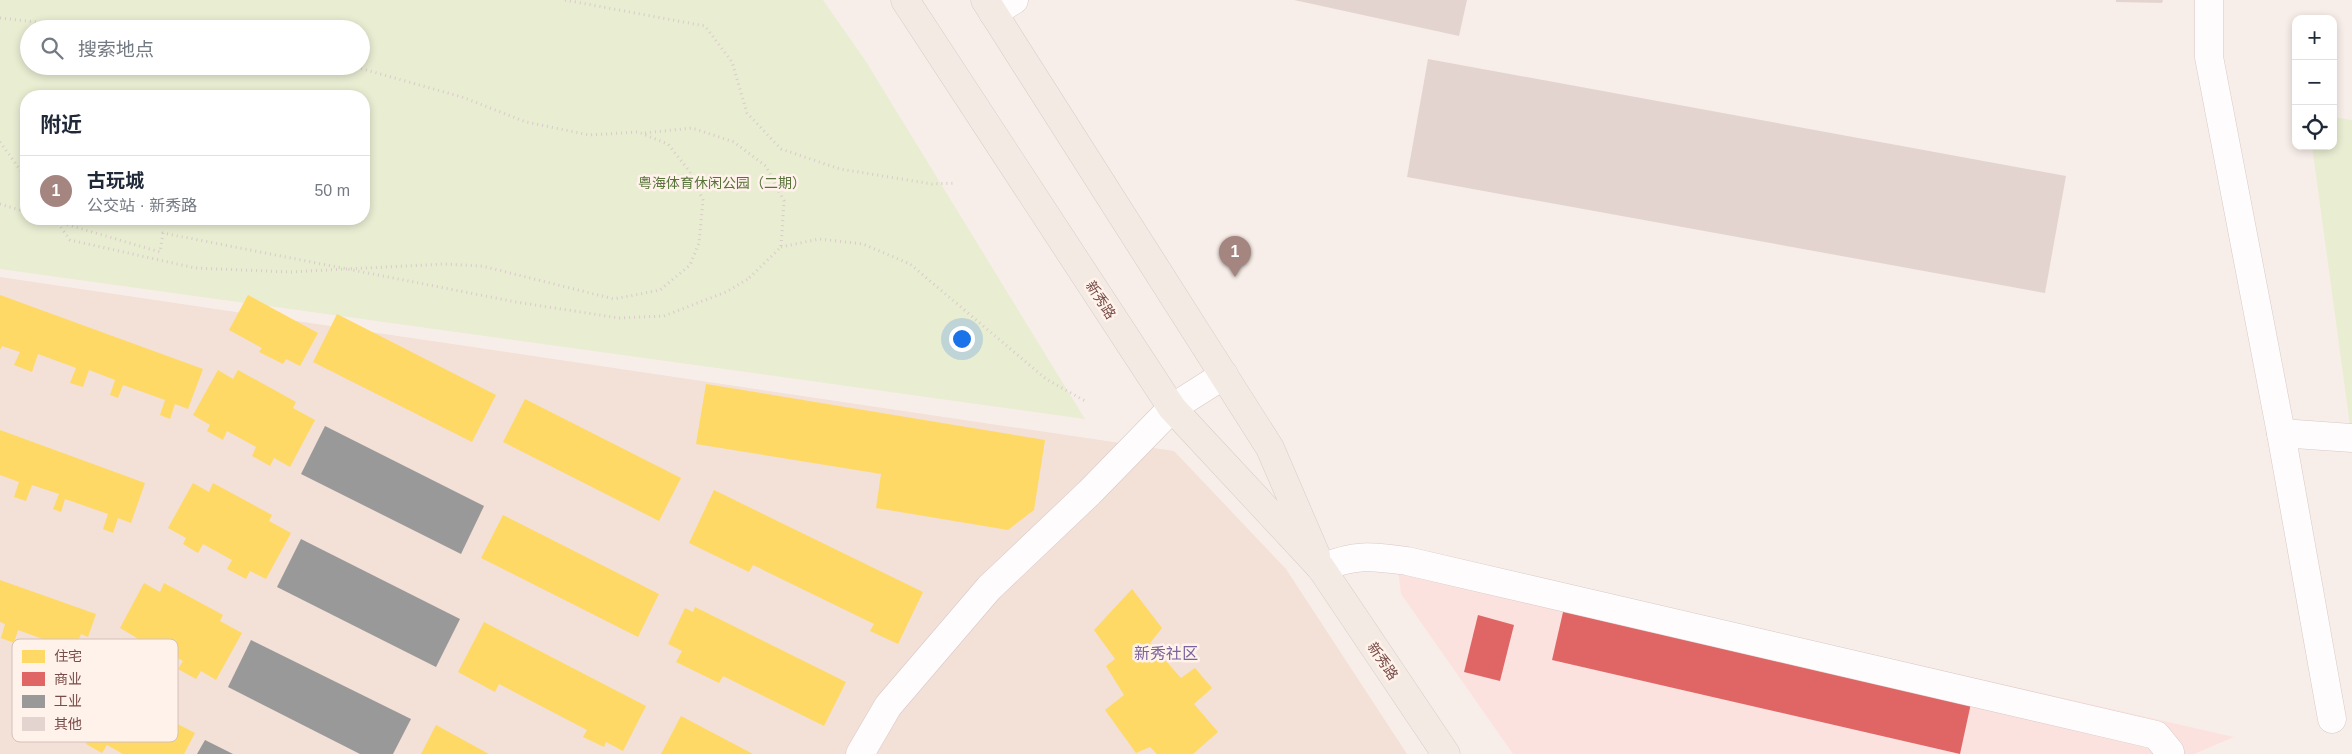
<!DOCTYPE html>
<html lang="zh">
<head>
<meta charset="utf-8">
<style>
  body { margin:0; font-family:Arial,"Noto Sans SC",sans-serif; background:#f6f6f7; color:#1f2937 }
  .controls { position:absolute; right:15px; top:15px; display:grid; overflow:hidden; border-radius:10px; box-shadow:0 2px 8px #0003 }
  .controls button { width:45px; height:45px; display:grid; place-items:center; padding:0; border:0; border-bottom:1px solid #e0e1e3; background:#fff; color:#1f2937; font:25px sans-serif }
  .you { position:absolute; left:961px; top:338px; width:18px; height:18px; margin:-12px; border:4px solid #fff; border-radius:50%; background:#1a73e8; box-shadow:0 0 0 8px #1a73e833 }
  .badge { display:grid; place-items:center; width:32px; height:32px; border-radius:50%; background:#a58580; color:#fff; font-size:16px; font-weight:700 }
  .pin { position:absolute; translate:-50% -41px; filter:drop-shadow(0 1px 2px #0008) }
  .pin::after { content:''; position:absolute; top:26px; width:18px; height:15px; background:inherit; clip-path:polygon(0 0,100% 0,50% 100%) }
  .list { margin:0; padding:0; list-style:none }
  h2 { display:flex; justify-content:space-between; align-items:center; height:65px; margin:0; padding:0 20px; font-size:21px }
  h2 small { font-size:16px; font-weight:400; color:#747a83 }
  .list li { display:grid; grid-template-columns:32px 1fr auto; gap:15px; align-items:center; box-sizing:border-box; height:70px; padding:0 20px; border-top:1px solid #e0e1e3 }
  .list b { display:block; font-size:19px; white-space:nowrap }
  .list p { margin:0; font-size:16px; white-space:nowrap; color:#747a83 }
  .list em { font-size:16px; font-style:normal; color:#747a83 }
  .icon { flex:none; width:28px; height:28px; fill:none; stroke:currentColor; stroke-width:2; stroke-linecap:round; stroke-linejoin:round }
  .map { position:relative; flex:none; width:2352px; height:754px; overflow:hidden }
  .search { position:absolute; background:#fff; box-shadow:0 2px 8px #0003; left:20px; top:20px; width:350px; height:55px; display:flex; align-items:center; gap:12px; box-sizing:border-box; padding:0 18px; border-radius:28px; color:#747a83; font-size:19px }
  .panel { position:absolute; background:#fff; box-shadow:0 2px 8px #0003; left:20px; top:90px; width:350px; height:135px; border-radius:20px }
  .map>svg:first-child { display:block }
  .residential { fill:#f3e0d7 }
  .commercial { fill:#fce2df }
  .green { fill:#e9edd2; fill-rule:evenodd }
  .homes { fill:#ffd966 }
  .shops { fill:#e06666 }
  .industry { fill:#999 }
  .building { fill:#e4d4d0 }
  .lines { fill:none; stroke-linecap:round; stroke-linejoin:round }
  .minor-casing { stroke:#d6c9c6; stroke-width:29 }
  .major-casing { stroke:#dacbc8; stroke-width:29 }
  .path { stroke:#d9ccc9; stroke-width:3; stroke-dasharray:1 4; stroke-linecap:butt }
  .minor { stroke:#fefcfc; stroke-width:28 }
  .major { stroke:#f3eae4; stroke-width:28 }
  .path-bridge { stroke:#d9ccc9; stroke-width:3; stroke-dasharray:1 4; stroke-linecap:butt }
  .labels { text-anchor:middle; stroke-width:5; stroke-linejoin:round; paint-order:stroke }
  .park-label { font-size:14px; fill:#587339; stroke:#fff2eb }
  .street-label { font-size:14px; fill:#784c47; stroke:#fff2eb }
  .quarter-label { font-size:16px; fill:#7a629c; stroke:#fff2eb }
  .key { fill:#fff2eb; stroke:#d6c0ba; stroke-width:1 }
  .key-label { font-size:14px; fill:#784c47 }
</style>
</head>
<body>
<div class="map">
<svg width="2352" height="754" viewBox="0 0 2352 754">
  <rect width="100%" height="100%" fill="#f8eee9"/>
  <path class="residential" d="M0,277L1174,451L1286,569L1407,754H0Z"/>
  <path class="commercial" d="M1395,545L2234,737L2194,754H1513L1401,594Z"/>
  <g class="green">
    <path d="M0,0H823L865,60L1085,419L0,269ZM29,29H361V66H29ZM26,96H364V219H26Z"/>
    <path d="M2333,117L2352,120V440L2312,146H2333Z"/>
  </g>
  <g class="homes">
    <path d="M0,295L203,369L188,409L175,404L170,419L160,415L165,400L123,385L118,398L110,395L115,380L89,370L83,387L70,383L76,368L38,354L32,372L14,365L20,352L2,346L0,350Z"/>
    <path d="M248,295L318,333L300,366L286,359L283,364L259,352L262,348L229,330Z"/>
    <path d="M337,314L496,395L472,442L313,362Z"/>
    <path d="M218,370L233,379L238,370L296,402L293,408L315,420L290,467L274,458L270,466L252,456L256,447L227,431L223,440L207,431L210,425L193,415Z"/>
    <path d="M706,384L1045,440L1034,510L1008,530L876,508L881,474L696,444Z"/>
    <path d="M525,399L681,478L659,521L503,442Z"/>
    <path d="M0,430L145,483L131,523L118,518L113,533L103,529L108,514L65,499L61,512L53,509L59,494L32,485L26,501L14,497L19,482L0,475Z"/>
    <path d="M193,483L209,492L213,483L272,515L269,521L291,533L266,579L250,571L246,579L227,569L232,560L203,544L198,553L183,544L186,538L168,528Z"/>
    <path d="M714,490L923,592L898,644L870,631L874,624L753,565L749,572L689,543Z"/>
    <path d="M503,515L659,594L638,637L481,558Z"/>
    <path d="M0,580L96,614L88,637L81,634L74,652L68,650L64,663L54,659L59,645L18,630L14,643L1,638L5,624L0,622Z"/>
    <path d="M144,583L160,592L164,583L223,615L220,621L242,633L216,680L201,671L196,679L178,669L183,661L153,645L149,653L133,645L137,638L120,628Z"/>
    <path d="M1132,589L1162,628L1150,643L1181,678L1195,668L1212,688L1194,704L1218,732L1193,754H1157L1150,747L1136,753L1105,710L1124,695L1106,666L1115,659L1094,630Z"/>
    <path d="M695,607L846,682L824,726L723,676L719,683L676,662L682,651L668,644L685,608L693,612Z"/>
    <path d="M484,622L646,706L623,751L606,742L604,747L583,737L587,730L499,684L495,692L458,672Z"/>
    <path d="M97,683L112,692L117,684L175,716L172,721L195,733L184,754H123L107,745L102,753L86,744L89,738L72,728Z"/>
    <path d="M681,716L753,754H661Z"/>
    <path d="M436,725L489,754H421Z"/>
  </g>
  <g class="shops">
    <path d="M1566,599L1973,694L1960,754L1552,660Z"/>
    <path d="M1478,615L1514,625L1500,681L1464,672Z"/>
  </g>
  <g class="industry">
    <path d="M325,426L484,506L461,554L301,474Z"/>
    <path d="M301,539L460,619L436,667L277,587Z"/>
    <path d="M251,640L411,719L393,754H360L228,687Z"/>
    <path d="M205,740L233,754H197Z"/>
  </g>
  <g class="building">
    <path d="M1294,0H1467L1459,36Z"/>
    <path d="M2116,0H2163L2162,3L2116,2Z"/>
    <path d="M1428,59L2066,176L2045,293L1407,177Z"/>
  </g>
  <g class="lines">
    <defs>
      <g id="minor">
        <path d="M2209,0V57L2281,433L2332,719"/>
        <path d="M993,13L1014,0"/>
        <path d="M2281,433L2352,438"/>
        <path d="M1321,568C1355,554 1371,556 1407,561L2156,735L2170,752L2169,754"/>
        <path d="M860,754L888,706L989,588L1089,493L1172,408L1224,375"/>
      </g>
      <g id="major">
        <path d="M905,0L1172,408L1321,568L1446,754"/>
        <path d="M985,0L1270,448L1316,555"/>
      </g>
    </defs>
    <use href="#minor" class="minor-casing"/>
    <use href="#major" class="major-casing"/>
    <g class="path">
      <path d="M565,0L705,26L732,62L747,113L781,149L840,169L932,184L956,183"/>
      <path d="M0,18L100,29"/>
      <path d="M645,133L692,128L734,142L766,166L784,201L781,247L748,279"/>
      <path d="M0,142L26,178"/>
      <path d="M0,204L26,212"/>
      <path d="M55,219L70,240L195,268L290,272L444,264L482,266L614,299L660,290L690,265L699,243L703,200L690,172L668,144L638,132L589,135L526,122L462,97L352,66"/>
      <path d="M781,247L819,239L863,244L910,264L1046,379L1087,402"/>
    </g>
    <use href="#minor" class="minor"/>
    <use href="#major" class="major"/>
    <path class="path-bridge" d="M48,219L160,252L163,233L516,302L619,318L664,316L726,292L748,279"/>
  </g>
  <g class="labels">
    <g class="park-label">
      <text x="722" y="188">粤海体育休闲公园（二期）</text>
    </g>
    <g class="street-label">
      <text transform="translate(1101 300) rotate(57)" y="5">新秀路</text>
      <text transform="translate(1383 661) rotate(56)" y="5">新秀路</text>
    </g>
    <g class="quarter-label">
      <text x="1166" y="659">新秀社区</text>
    </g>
  </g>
  <rect x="12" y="639" width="166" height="103" rx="8" class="key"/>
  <rect x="22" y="650" width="23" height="13" fill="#ffd966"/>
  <rect x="22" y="672" width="23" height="14" fill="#e06666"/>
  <rect x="22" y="695" width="23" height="13" fill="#999"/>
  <rect x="22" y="717" width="23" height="14" fill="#e4d4d0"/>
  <g class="key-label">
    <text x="54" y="661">住宅</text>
    <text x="54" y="684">商业</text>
    <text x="54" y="706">工业</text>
    <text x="54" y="729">其他</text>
  </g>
</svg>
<div class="controls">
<button>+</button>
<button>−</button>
<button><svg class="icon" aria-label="locate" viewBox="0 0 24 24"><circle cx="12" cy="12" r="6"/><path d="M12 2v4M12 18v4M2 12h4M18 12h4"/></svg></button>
</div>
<div class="you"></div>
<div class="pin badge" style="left:1235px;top:277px">1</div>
<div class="search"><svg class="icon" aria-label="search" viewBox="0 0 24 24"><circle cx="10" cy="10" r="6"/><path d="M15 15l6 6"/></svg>搜索地点</div>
<section class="panel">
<h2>附近<small></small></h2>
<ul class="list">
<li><span class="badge">1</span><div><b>古玩城</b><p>公交站 · 新秀路</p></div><em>50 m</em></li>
</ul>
</section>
</div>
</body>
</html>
